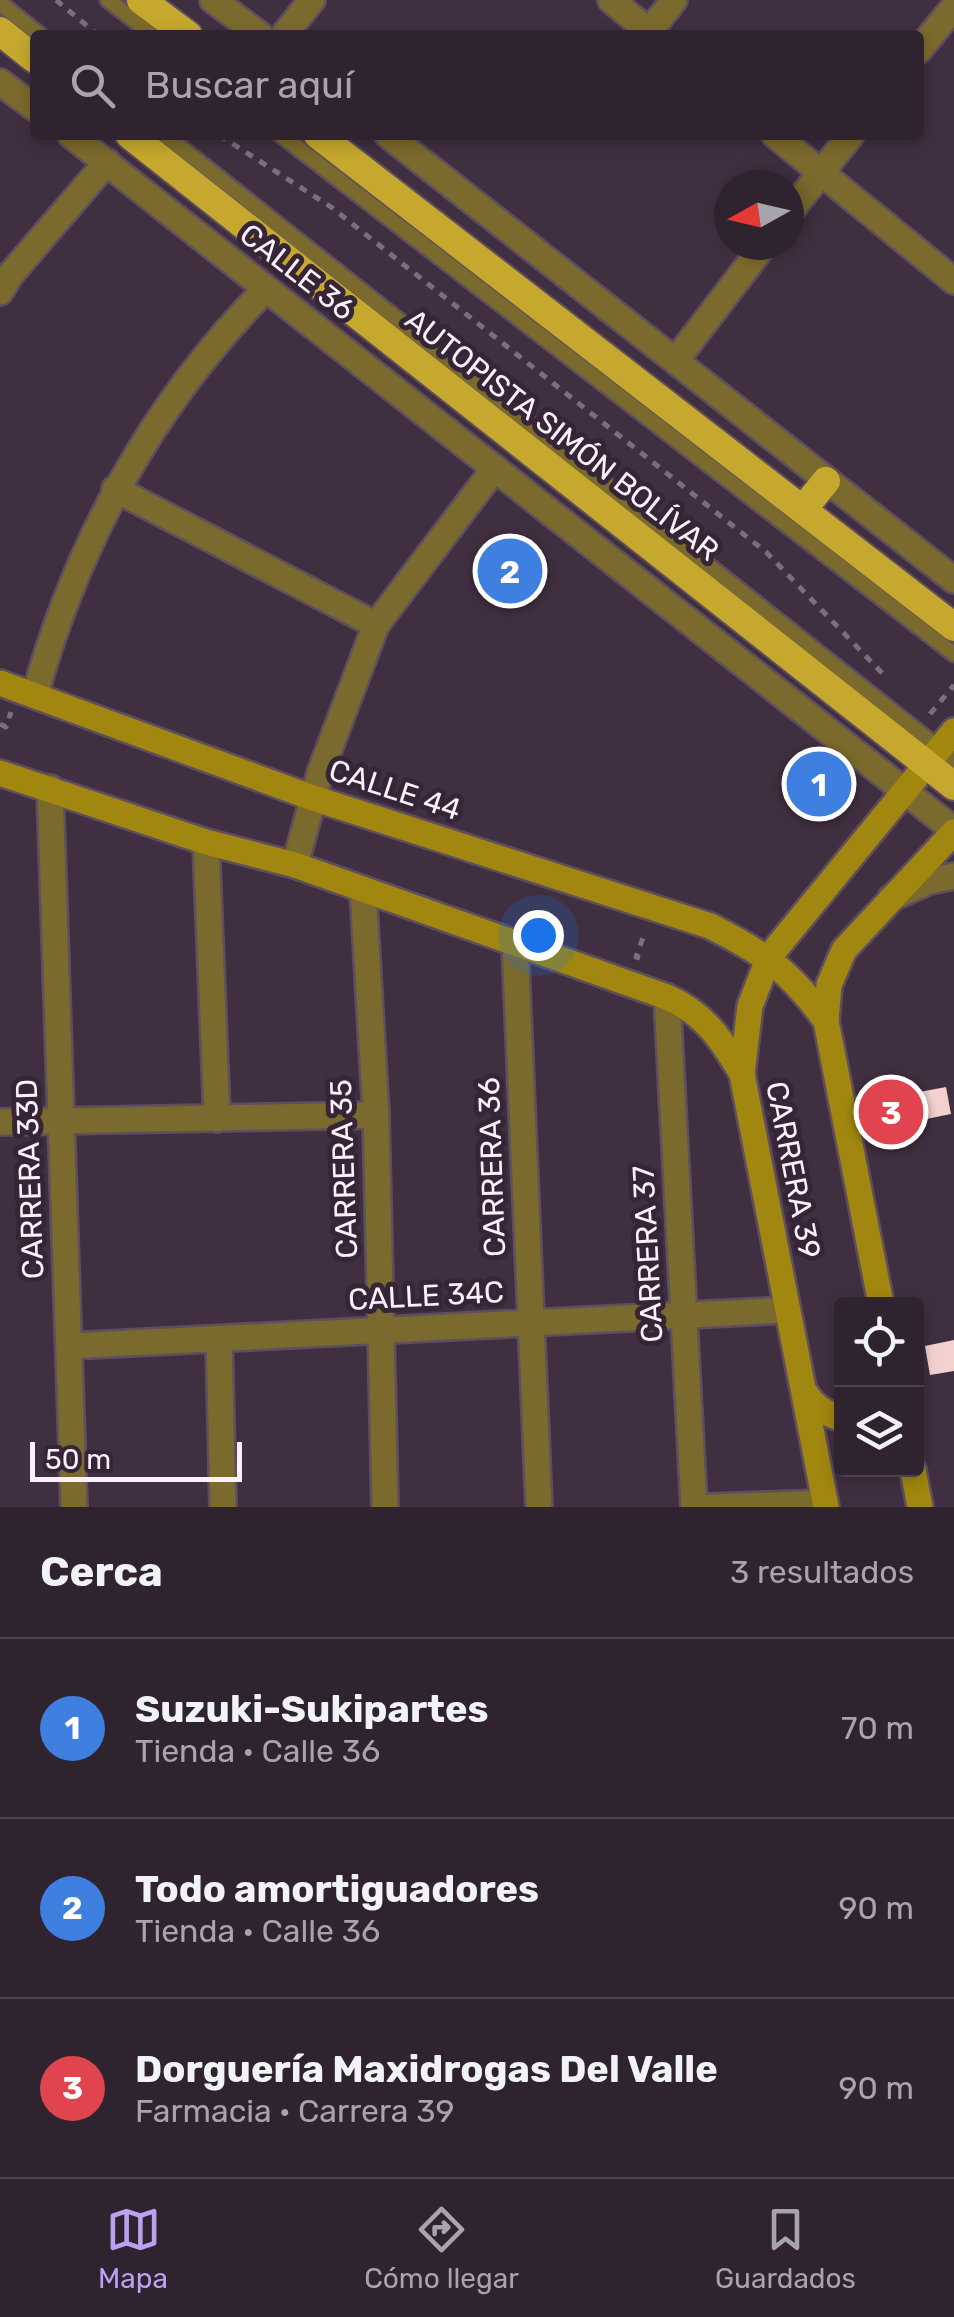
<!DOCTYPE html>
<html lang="es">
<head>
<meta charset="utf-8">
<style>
  body { margin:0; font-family:Rubik,sans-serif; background:#382b38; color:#f1f3f6 }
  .controls { position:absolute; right:30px; bottom:30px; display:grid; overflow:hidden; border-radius:10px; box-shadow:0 5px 15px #0003 }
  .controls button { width:90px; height:90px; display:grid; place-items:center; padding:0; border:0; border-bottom:2px solid #4b404c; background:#302330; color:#f1f3f6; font:50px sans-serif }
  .compass { position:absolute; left:714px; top:170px; width:90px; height:90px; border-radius:50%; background:#302330; box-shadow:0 5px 15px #0003; rotate:262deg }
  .scale { position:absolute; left:30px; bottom:25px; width:212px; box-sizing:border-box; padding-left:10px; border:5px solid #fbf0fc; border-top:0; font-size:28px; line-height:35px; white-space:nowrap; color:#fbf0fc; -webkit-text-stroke:8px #352536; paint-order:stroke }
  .you { position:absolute; left:538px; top:935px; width:35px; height:35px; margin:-25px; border:8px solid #fff; border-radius:50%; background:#1a73e8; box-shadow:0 0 0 15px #1a73e833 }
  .badge { display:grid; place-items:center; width:65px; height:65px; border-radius:50%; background:#bca0f2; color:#fff; font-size:32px; font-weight:700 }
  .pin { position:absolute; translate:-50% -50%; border:5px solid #fff; box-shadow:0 2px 10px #0006 }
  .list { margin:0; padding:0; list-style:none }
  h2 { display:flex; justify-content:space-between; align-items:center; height:130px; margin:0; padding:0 40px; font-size:42px }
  h2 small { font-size:32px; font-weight:400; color:#a8a4ab }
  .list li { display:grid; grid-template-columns:65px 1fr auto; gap:30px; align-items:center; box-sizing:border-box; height:180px; padding:0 40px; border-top:2px solid #4b404c }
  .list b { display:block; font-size:38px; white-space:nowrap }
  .list p { margin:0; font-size:32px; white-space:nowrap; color:#a8a4ab }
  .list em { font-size:32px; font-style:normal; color:#a8a4ab }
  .icon { flex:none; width:55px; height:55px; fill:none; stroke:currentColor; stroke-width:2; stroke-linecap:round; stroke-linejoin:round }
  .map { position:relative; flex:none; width:954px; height:1507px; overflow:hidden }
  .search { position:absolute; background:#302330; box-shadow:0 5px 15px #0003; left:30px; right:30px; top:30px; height:110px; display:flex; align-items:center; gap:25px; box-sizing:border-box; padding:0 35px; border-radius:10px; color:#a8a4ab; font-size:38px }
  .sheet { height:670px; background:#302330 }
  nav { display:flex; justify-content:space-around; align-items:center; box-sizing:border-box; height:140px; border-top:2px solid #4b404c; background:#302330; font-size:28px; color:#a8a4ab }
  nav a { display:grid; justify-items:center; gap:5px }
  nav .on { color:#bca0f2 }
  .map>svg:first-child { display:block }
  .building { fill:#f3d1ce }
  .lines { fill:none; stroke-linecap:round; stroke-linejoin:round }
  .service-casing { stroke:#5e4e5e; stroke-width:19 }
  .minor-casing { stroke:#5e4e5e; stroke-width:30 }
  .tertiary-casing { stroke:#5e4e5e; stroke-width:30 }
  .secondary-casing { stroke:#5e4e5e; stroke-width:30 }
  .trunk-casing { stroke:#5e4e5e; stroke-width:32 }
  .path { stroke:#7d6e7d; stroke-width:5; stroke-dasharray:8 8; stroke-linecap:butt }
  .service { stroke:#7b6a2d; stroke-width:14 }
  .minor { stroke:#7b6a2d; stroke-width:25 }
  .tertiary { stroke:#7b6a2d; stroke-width:25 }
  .secondary { stroke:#a1870f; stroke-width:25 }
  .trunk { stroke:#c6a82e; stroke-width:28 }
  .labels { text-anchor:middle; stroke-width:10; stroke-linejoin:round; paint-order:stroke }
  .street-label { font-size:30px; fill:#fbf0fc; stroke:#352536 }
</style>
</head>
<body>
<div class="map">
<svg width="954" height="1507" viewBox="0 0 954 1507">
  <rect width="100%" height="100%" fill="#402f40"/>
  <g class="building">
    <path d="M946,1087L951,1114L882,1128L877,1100Z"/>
    <path d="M954,1340V1371L930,1375L925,1346Z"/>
  </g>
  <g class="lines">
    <defs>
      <g id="service">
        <path d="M108,0L153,35"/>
        <path d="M0,3L40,35"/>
        <path d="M165,135L954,760"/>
        <path d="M281,135L954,654"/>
      </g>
      <g id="minor">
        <path d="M611,0L653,35"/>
        <path d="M649,32L674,0"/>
        <path d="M284,35L312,0"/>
        <path d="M919,50L954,7"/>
        <path d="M775,135L954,281"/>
        <path d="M789,213L851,135"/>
        <path d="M0,292L11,274L107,162"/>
        <path d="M676,360L764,245"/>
        <path d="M115,489L376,625"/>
        <path d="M35,695C77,542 154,402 266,289"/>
        <path d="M50,788L74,1507"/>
        <path d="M206,842L217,1119"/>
        <path d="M295,865L320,773L376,625L495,468"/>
        <path d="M363,889L376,1115L385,1507"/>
        <path d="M515,944L539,1507"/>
        <path d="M667,997L694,1507"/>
        <path d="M0,1122L376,1115"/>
        <path d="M219,1339L223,1507"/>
        <path d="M69,1346L787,1310"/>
        <path d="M708,1507L825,1503"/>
      </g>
      <g id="tertiary">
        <path d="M213,0L260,35"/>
        <path d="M0,82L35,108"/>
        <path d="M71,135L954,830"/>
        <path d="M388,135L954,580"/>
        <path d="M891,898L929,881L954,876"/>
      </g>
      <g id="secondary">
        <path d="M0,683L313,798L710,926C764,953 790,971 826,1021"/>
        <path d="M0,773L206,842L295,865L667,997C704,1013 722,1040 742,1074"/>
        <path d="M881,1304L826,1021L829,985L844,950L954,832"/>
        <path d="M805,1392C814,1407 825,1413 842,1419"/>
        <path d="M913,1470L920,1507"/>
        <path d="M826,1507L742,1074L750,1006L769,957L954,731"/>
      </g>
      <g id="trunk">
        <path d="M141,0L188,35"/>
        <path d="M0,31L35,59"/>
        <path d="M130,135L954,786"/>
        <path d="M318,135L954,627"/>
        <path d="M804,508L826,481"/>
      </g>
    </defs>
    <use href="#service" class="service-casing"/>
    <use href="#minor" class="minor-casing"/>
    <use href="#tertiary" class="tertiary-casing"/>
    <use href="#secondary" class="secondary-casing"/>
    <use href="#trunk" class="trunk-casing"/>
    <g class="path">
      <path d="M56,0L98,35"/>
      <path d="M219,135L331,207L766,552L883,674"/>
      <path d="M930,714L954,685"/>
      <path d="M0,724L6,727L11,712"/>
      <path d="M640,958L636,957L645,932"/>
    </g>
    <use href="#service" class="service"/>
    <use href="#minor" class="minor"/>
    <use href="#tertiary" class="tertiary"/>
    <use href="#secondary" class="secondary"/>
    <use href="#trunk" class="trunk"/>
  </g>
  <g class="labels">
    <g class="street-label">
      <text transform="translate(297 272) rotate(38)" y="10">CALLE 36</text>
      <text transform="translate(562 435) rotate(38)" y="10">AUTOPISTA SIMÓN BOLÍVAR</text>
      <text transform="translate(395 790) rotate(18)" y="10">CALLE 44</text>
      <text transform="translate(492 1167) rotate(-92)" y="10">CARRERA 36</text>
      <text transform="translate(344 1169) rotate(-92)" y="10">CARRERA 35</text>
      <text transform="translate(793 1170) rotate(79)" y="10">CARRERA 39</text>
      <text transform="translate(30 1179) rotate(-92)" y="10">CARRERA 33D</text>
      <text transform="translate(648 1254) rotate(-93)" y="10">CARRERA 37</text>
      <text transform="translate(426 1296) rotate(-3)" y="10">CALLE 34C</text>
    </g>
  </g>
</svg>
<div class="controls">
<button><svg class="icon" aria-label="locate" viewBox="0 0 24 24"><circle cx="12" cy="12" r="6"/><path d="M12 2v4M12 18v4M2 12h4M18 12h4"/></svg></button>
<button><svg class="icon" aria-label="layers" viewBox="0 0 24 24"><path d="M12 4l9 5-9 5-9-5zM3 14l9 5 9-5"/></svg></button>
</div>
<svg class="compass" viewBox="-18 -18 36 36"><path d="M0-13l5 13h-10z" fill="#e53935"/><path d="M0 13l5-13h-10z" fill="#a8a4ab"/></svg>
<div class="scale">50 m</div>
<div class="you"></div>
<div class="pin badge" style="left:819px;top:784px;background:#3f7fe0">1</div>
<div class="pin badge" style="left:510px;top:571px;background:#3f7fe0">2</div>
<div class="pin badge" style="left:891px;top:1112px;background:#e0444e">3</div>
<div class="search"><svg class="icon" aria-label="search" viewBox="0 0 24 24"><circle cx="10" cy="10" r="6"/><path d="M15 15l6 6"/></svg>Buscar aquí</div>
</div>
<section class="sheet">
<h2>Cerca<small>3 resultados</small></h2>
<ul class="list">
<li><span class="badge" style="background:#3f7fe0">1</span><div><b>Suzuki-Sukipartes</b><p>Tienda · Calle 36</p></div><em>70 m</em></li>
<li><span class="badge" style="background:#3f7fe0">2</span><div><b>Todo amortiguadores</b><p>Tienda · Calle 36</p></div><em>90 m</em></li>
<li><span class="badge" style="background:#e0444e">3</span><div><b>Dorguería Maxidrogas Del Valle</b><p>Farmacia · Carrera 39</p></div><em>90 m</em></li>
</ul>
</section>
<nav>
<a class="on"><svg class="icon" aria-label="map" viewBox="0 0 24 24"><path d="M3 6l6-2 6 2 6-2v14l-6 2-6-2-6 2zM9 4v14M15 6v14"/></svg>Mapa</a>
<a><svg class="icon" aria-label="directions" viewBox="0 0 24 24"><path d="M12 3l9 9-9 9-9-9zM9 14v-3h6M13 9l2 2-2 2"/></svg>Cómo llegar</a>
<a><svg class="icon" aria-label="saved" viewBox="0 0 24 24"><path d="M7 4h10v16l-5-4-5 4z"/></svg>Guardados</a>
</nav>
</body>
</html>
